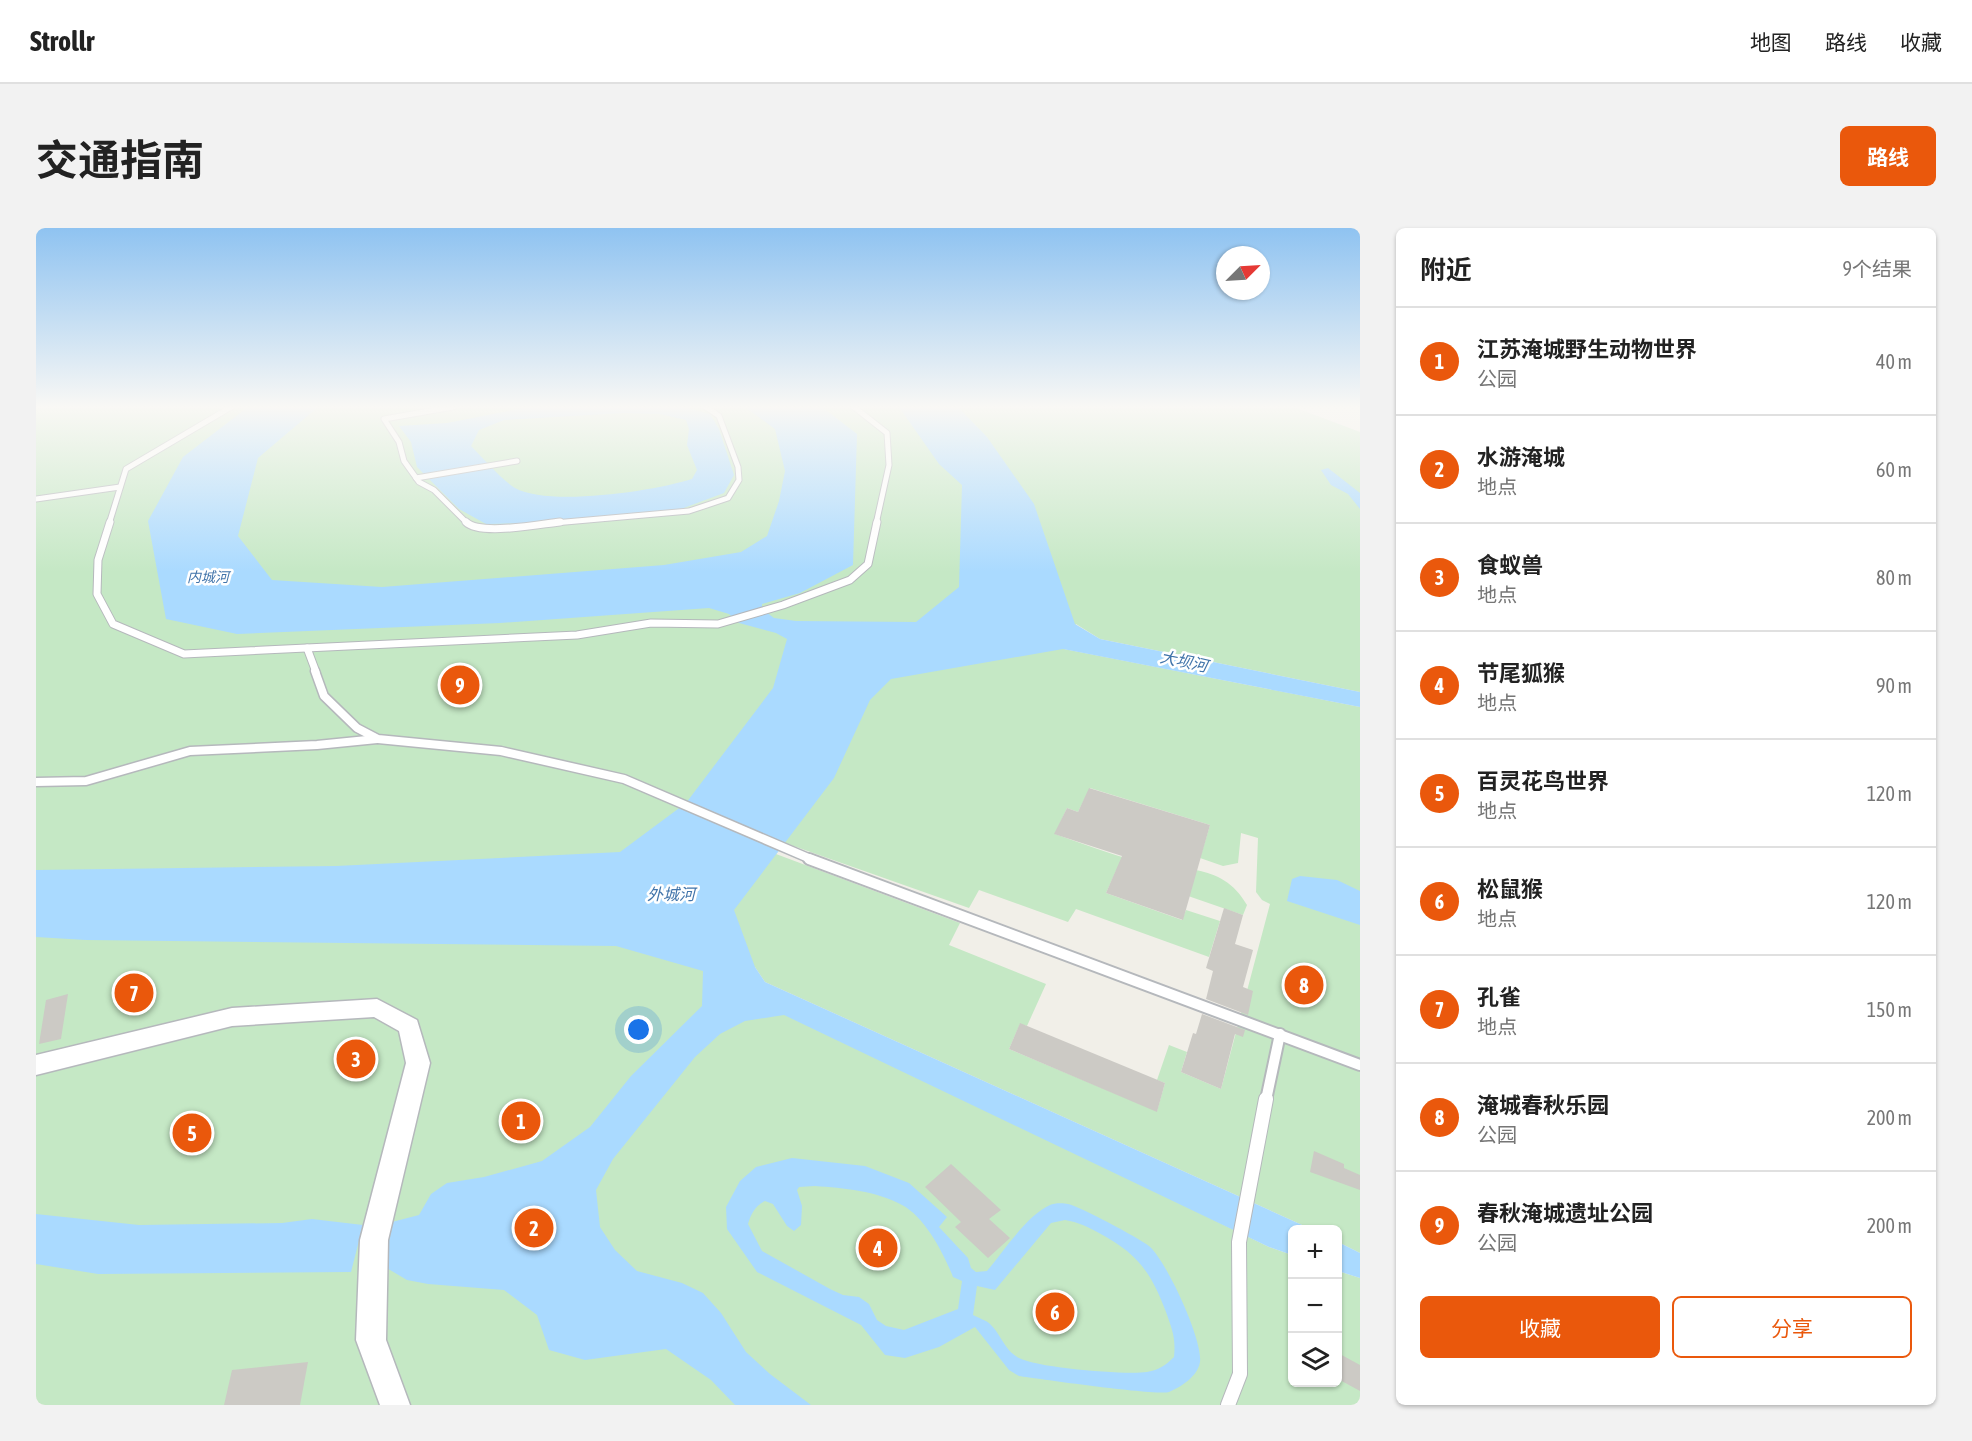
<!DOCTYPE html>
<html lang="zh">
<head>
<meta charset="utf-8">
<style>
  body { margin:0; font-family:"Asap Condensed","Noto Sans SC",sans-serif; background:#f2f2f2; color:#222 }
  .controls { position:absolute; right:18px; bottom:18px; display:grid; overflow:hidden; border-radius:9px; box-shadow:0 2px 4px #0004 }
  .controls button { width:54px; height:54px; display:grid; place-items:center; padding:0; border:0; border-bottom:2px solid #e0e0e0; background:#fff; color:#222; font:30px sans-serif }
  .compass { position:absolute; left:1180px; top:18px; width:54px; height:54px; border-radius:50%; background:#fff; box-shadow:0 2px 4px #0004; rotate:66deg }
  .you { position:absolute; left:603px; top:802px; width:21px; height:21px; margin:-15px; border:4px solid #fff; border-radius:50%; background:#1a73e8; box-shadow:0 0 0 9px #1a73e833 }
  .badge { display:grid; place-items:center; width:39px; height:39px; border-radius:50%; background:#ea580c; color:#fff; font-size:20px; font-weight:700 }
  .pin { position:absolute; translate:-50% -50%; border:3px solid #fff; box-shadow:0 2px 6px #0006 }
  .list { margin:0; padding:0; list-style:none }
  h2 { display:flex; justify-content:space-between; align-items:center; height:78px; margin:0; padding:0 24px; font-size:26px }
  h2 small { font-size:20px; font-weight:400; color:#767676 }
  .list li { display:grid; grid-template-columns:39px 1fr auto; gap:18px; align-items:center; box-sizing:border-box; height:108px; padding:0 24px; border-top:2px solid #e0e0e0 }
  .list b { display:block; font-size:22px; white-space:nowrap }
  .list p { margin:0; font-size:20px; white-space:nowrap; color:#767676 }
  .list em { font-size:20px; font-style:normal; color:#767676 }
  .actions { display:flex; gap:12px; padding:18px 24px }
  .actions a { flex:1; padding:14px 0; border:2px solid #ea580c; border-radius:9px; text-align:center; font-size:21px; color:#ea580c }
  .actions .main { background:#ea580c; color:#fff }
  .icon { flex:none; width:33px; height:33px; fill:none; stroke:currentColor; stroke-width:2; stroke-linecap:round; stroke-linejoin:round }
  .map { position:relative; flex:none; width:1324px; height:1177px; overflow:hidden; border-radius:9px }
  header { display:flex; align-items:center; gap:36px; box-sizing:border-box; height:84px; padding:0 30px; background:#fff; border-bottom:2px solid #e0e0e0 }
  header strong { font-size:28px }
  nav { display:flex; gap:33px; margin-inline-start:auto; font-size:21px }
  .intro { display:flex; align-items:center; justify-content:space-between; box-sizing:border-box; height:144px; padding:0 36px }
  h1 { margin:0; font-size:42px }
  .button { padding:15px 27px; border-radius:9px; background:#ea580c; color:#fff; font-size:21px; font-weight:700 }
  main { display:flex; gap:36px; padding:0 36px }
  aside { flex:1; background:#fff; border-radius:9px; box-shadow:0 2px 4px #0004 }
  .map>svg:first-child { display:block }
  .green { fill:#c5e8c5; fill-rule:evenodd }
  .water { fill:#aadaff; fill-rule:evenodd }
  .building { fill:#cccac5 }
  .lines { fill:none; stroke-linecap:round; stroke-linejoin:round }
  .lane-far4-casing { stroke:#b5b8bc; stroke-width:7 }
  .lane-far3-casing { stroke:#b5b8bc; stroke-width:9 }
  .lane-far2-casing { stroke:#b5b8bc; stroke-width:11 }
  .lane-far1-casing { stroke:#b5b8bc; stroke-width:14 }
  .lane-casing { stroke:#b5b8bc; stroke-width:16 }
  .street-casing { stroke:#b5b8bc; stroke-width:3 }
  .lane-far4 { stroke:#fff; stroke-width:5 }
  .lane-far3 { stroke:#fff; stroke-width:7 }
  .lane-far2 { stroke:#fff; stroke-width:8 }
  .lane-far1 { stroke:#fff; stroke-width:10 }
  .lane { stroke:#fff; stroke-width:14 }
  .street { fill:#fff; fill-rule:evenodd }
  .labels { text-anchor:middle; stroke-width:5; stroke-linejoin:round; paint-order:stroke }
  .far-water-label { font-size:14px; font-style:italic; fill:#4174aa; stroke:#fff }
  .water-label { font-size:16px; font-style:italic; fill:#4174aa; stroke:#fff }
</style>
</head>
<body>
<header>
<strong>Strollr</strong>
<nav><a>地图</a><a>路线</a><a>收藏</a></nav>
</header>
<div class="intro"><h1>交通指南</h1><a class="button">路线</a></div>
<main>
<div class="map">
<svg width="1324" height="1177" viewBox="0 0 1324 1177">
  <rect width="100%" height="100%" fill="#f1efe8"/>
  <path class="green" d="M0,179H1258L1324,204V464L1064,411L1040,396L1028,421L1324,479V1025L1302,1014V1002L1275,1001L729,754L719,739L669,743L1233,1019L1256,1027V1154H1302V1043L1324,1050V1177H0ZM1054,560L1174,597L1164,630L1187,638L1202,635L1205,605L1222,610L1220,664L1226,672L1234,676L1185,861L1145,844L1151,824L1133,817L1121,852L1129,855L1121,883L973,821L984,796L991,798L1010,756L913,717L924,695L740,626L749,615L933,680L943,662L1032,694L1040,681L1173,729L1184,693L1150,682L1146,692L1070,665L1080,643L1207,687L1211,677C1186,632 1140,644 1099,633C1072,625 1045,615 1019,606L1031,580L1042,584Z"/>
  <g class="water">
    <path d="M212,179H282L222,230L202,308L236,352L346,359L628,337L705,324L731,308L743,273L749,243L739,201L709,179H786L821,206L817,337L764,365L726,376V381L738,390L760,393L880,394L923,359L926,257L903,236L863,179H922L951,209L998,276L1039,396L1064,411L1324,464V479L1027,421L855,451L834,472L798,550L698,682L719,739L729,754L1275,1001L1256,1002V1027L1233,1019L748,787L709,793L684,806L659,829L577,931L560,962L564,999L579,1022L601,1043L646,1055L667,1065L685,1085L710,1124L734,1146L775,1177H699L675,1152L630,1121L549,1132L513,1122L501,1087L468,1062L392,1056L371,1052L349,1039L356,994L383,987L395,966L411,955L448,949L506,933L554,899L595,848L666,778L667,743L580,718L50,712L0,709V642L300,638L584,624L650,575L737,460L751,411L740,405L703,395L693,386L673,380L464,395L201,406L130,391L112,293L147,229Z"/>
    <path d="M493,179H648L674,186L683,201L698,247L688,265L645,281L496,295L450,296L423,281L381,239L375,214L363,198L411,195ZM587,185L624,186L650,192L653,201L651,217L661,242L656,251C618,263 513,279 479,260C467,253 446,229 435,218L443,202L468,192Z"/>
    <path d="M1292,240L1324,265V281L1312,266L1295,257L1285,242Z"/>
    <path d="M1264,648L1301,652L1324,663V697L1251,673L1256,651Z"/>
    <path d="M756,930L829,938L873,955L911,989L903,999L932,1030L935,1040L940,1044L951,1043C967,1024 991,987 1014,977C1018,975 1027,975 1032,976C1045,979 1101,1009 1113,1018C1130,1032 1167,1112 1164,1134C1162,1148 1145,1159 1133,1164C1123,1168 1003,1151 983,1148L973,1142L939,1099L903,1119L869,1130L849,1127L825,1097L721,1044L691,1001L690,979L704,953L720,939ZM779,958C807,960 841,963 866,977C889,989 908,1026 917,1049L926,1053L922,1081L868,1102L850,1098L841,1092L833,1076L823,1069L807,1067L794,1061L726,1023L712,996C715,986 719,978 729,973L737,976L751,998L758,1003L765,997L766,978L761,962L763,959ZM1029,992C1042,994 1052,999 1063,1005C1101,1025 1115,1044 1130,1084C1136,1101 1140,1110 1138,1129C1130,1137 1123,1142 1111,1144C1089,1147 1002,1140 983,1130C968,1122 965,1106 954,1096C950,1092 942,1090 937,1087L941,1058L959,1062L1015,995Z"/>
    <path d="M0,986L103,997L246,995L276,991L327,997L315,1044L62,1046L0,1036Z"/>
    <path d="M1302,1014L1324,1025V1050L1302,1043Z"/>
  </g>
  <g class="building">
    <path d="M1053,560L1174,597L1147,692L1070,665L1086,628L1018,606L1031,580L1042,584Z"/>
    <path d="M1188,680L1207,687L1199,716L1217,722L1207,759L1217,763L1212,787L1170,771L1177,743L1170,740Z"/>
    <path d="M32,766L25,811L3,816L10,772Z"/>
    <path d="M1166,786L1209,802L1207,809L1199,806L1185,861L1145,844L1157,805L1160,806Z"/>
    <path d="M984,795L1129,855L1121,884L973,821Z"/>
    <path d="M1278,923L1308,936V940L1324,947V962L1274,944Z"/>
    <path d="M915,936L965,982L953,991L974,1010L952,1030L919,999L925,994L889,959Z"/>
    <path d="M1302,1125L1324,1137V1163L1302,1151Z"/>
    <path d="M272,1134L264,1177H188L196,1142Z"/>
  </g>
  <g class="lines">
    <defs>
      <g id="lane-far4">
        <path d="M417,179L348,191L363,214L368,233L383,254L398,262L432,296"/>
        <path d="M818,179L851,205L853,237L840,296"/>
        <path d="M380,250L481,233"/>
        <path d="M0,271L84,259"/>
        <path d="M73,296L90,241L195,179"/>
        <path d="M507,296L653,283L692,270L703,252L702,239L683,188L670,179"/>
      </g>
      <g id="lane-far3">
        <path d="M74,294L62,332L61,366L77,396L148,426L541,407L615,395L682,396L747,377L814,352L832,336L841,294"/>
        <path d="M430,294C444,308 504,296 524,294"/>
        <path d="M271,420L280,444"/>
      </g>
      <g id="lane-far2">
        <path d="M279,443L288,468L321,500L342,511L465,523L588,551L777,632"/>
        <path d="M0,554L50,553L154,523L281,517L341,511"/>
      </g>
      <g id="lane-far1">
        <path d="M773,631L1324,837"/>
        <path d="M1230,872L1244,806"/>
      </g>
      <path id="lane" d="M1192,1177L1204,1146L1203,1014L1230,871"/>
      <path id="street" d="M341,771L381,792L394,835L352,1012L350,1112L374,1177H344L320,1112L324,1012L370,835L363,803L338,789L196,798L0,847V827L196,780Z"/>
    </defs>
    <use href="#lane-far4" class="lane-far4-casing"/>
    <use href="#lane-far3" class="lane-far3-casing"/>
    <use href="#lane-far2" class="lane-far2-casing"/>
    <use href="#lane-far1" class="lane-far1-casing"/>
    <use href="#lane" class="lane-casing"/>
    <use href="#street" class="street-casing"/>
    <use href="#lane-far4" class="lane-far4"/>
    <use href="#lane-far3" class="lane-far3"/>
    <use href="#lane-far2" class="lane-far2"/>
    <use href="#lane-far1" class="lane-far1"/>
    <use href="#lane" class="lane"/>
    <use href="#street" class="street"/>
  </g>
  <linearGradient id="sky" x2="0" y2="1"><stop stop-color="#8fc3f1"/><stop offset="0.52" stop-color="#f9f8f5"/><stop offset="1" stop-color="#f9f8f5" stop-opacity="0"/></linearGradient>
  <rect width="1324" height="344" fill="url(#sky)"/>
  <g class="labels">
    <g class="far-water-label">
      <text x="172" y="354">内城河</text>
    </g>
    <g class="water-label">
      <text transform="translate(1148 433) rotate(12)" y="6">大坝河</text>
      <text x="635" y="672">外城河</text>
    </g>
  </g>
</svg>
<div class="controls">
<button>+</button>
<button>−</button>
<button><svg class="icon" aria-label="layers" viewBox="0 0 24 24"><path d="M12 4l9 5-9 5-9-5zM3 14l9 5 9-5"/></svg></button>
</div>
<svg class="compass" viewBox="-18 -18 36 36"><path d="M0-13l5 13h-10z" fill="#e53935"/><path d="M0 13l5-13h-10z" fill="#767676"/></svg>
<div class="you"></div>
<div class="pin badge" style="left:485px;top:893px">1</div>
<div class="pin badge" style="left:498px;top:1000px">2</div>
<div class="pin badge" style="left:320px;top:831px">3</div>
<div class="pin badge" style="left:842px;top:1020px">4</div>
<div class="pin badge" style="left:156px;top:905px">5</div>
<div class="pin badge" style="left:1019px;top:1084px">6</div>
<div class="pin badge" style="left:98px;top:765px">7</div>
<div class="pin badge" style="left:1268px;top:757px">8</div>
<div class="pin badge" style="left:424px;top:457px">9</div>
</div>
<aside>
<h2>附近<small>9个结果</small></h2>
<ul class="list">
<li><span class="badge">1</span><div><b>江苏淹城野生动物世界</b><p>公园</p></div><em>40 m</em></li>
<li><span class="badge">2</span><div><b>水游淹城</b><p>地点</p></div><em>60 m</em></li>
<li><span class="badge">3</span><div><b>食蚁兽</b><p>地点</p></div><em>80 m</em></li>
<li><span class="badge">4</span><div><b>节尾狐猴</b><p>地点</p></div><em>90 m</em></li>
<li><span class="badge">5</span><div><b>百灵花鸟世界</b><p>地点</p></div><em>120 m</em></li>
<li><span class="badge">6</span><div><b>松鼠猴</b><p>地点</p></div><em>120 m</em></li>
<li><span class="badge">7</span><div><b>孔雀</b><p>地点</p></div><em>150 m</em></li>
<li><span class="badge">8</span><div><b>淹城春秋乐园</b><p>公园</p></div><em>200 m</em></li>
<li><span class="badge">9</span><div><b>春秋淹城遗址公园</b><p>公园</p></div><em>200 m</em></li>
</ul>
<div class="actions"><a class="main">收藏</a><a>分享</a></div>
</aside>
</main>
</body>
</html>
